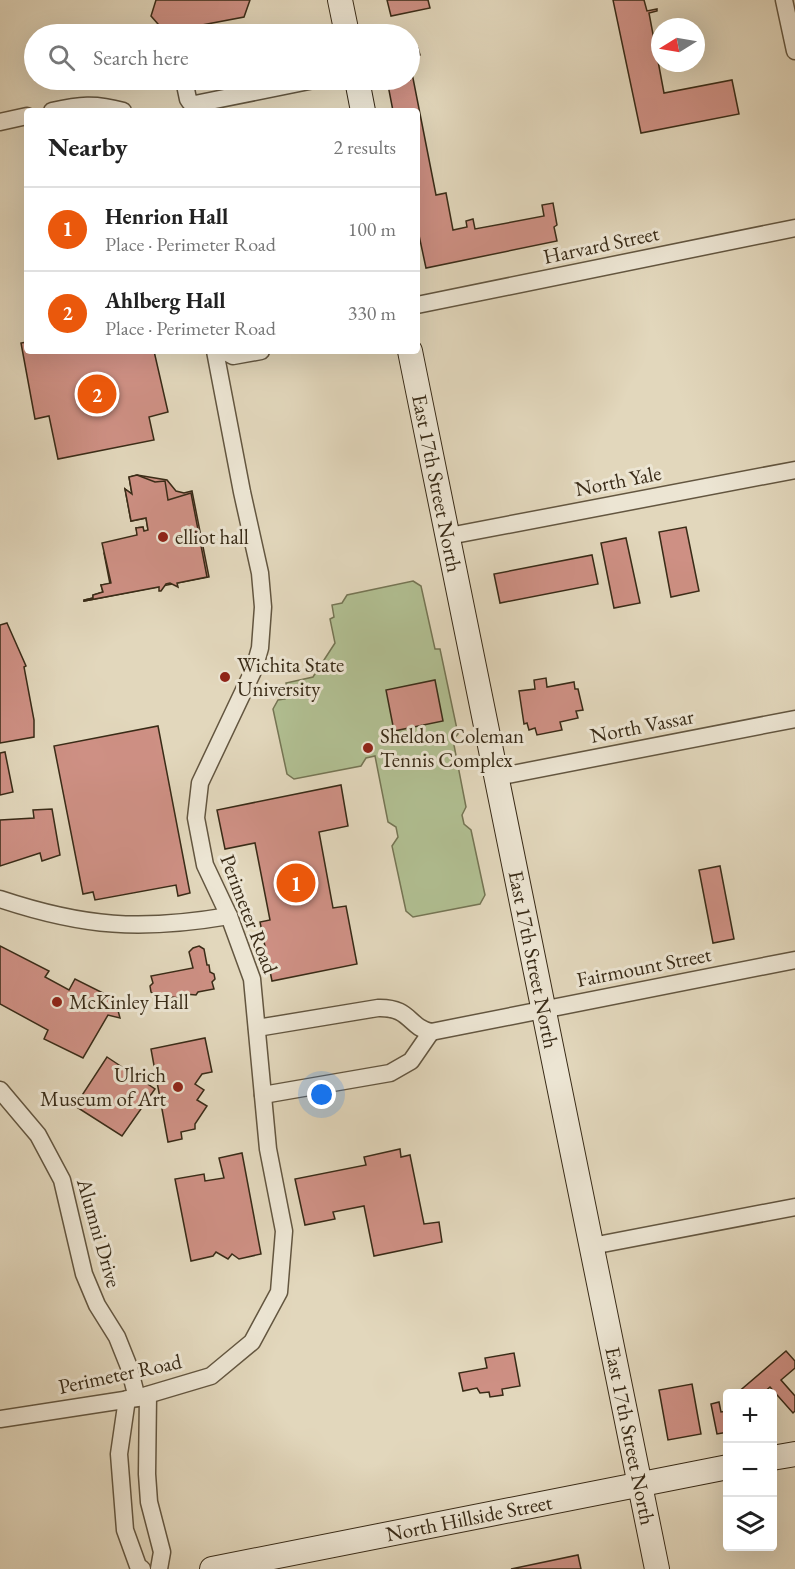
<!DOCTYPE html>
<html lang="en">
<head>
<meta charset="utf-8">
<style>
  body { margin:0; font-family:"EB Garamond",serif; background:#f2f2f2; color:#222 }
  .controls { position:absolute; right:18px; bottom:18px; display:grid; overflow:hidden; border-radius:6px; box-shadow:0 6px 24px #0002 }
  .controls button { width:54px; height:54px; display:grid; place-items:center; padding:0; border:0; border-bottom:2px solid #e0e0e0; background:#fff; color:#222; font:30px sans-serif }
  .compass { position:absolute; left:651px; top:18px; width:54px; height:54px; border-radius:50%; background:#fff; box-shadow:0 6px 24px #0002; rotate:259deg }
  .you { position:absolute; left:322px; top:1095px; width:21px; height:21px; margin:-15px; border:4px solid #fff; border-radius:50%; background:#1a73e8; box-shadow:0 0 0 9px #1a73e833 }
  .badge { display:grid; place-items:center; width:39px; height:39px; border-radius:50%; background:#ea580c; color:#fff; font-size:20px; font-weight:700 }
  .pin { position:absolute; translate:-50% -50%; border:3px solid #fff; box-shadow:0 2px 6px #0006 }
  .list { margin:0; padding:0; list-style:none }
  h2 { display:flex; justify-content:space-between; align-items:center; height:78px; margin:0; padding:0 24px; font-size:26px }
  h2 small { font-size:20px; font-weight:400; color:#767676 }
  .list li { display:grid; grid-template-columns:39px 1fr auto; gap:18px; align-items:center; box-sizing:border-box; height:84px; padding:0 24px; border-top:2px solid #e0e0e0 }
  .list b { display:block; font-size:22px; white-space:nowrap }
  .list p { margin:0; font-size:20px; white-space:nowrap; color:#767676 }
  .list em { font-size:20px; font-style:normal; color:#767676 }
  .icon { flex:none; width:33px; height:33px; fill:none; stroke:currentColor; stroke-width:2; stroke-linecap:round; stroke-linejoin:round }
  .map { position:relative; flex:none; width:795px; height:1569px; overflow:hidden }
  .search { position:absolute; background:#fff; box-shadow:0 6px 24px #0002; left:24px; top:24px; width:396px; height:66px; display:flex; align-items:center; gap:15px; box-sizing:border-box; padding:0 21px; border-radius:33px; color:#767676; font-size:22px }
  .panel { position:absolute; background:#fff; box-shadow:0 6px 24px #0002; left:24px; top:108px; width:396px; height:246px; border-radius:6px }
  .map>svg:first-child { display:block }
  .green { fill:#b1bf92; stroke:#757554; stroke-width:1.5 }
  .building { fill:#ce9084; stroke:#392b17; stroke-width:1.5 }
  .lines { fill:none; stroke-linecap:round; stroke-linejoin:round }
  .street-casing { stroke:#635640; stroke-width:19 }
  .secondary-casing { stroke:#392b17; stroke-width:26 }
  .street { stroke:#ece5d3; stroke-width:16 }
  .secondary { stroke:#ece5d3; stroke-width:24 }
  .poi-dot { fill:#8f2418; stroke:#ece5d3; stroke-width:2 }
  .labels { text-anchor:middle; stroke-width:6; stroke-linejoin:round; paint-order:stroke }
  .street-label { font-size:21px; fill:#392b17; stroke:#ece5d3 }
  .poi-label { font-size:21px; fill:#392b17; stroke:#ece5d3; text-anchor:start }
</style>
</head>
<body>
<div class="map">
<svg width="795" height="1569" viewBox="0 0 795 1569">
  <rect width="100%" height="100%" fill="#e2d7bc"/>
  <filter id="stains"><feTurbulence type="fractalNoise" baseFrequency=".00333" numOctaves="4"/><feColorMatrix values="0 0 0 0 .2 0 0 0 0 .09 0 0 0 0 .02 0 0 0 .5 -.17"/></filter>
  <radialGradient id="worn" r=".72"><stop offset=".6" stop-color="#630" stop-opacity="0"/><stop offset="1" stop-color="#630" stop-opacity=".3"/></radialGradient>
  <path class="green" d="M413,581L421,586L435,649H440L458,734L453,740L466,807L462,815L464,824L471,830L485,895L480,904L413,917L406,911L392,846L398,837L396,827L388,822L375,756L366,758L361,766L294,779L287,774L273,709L278,700L285,699L282,688L287,687L286,683L313,677L335,643L330,619L334,617L332,605L342,603L347,595Z"/>
  <g class="building">
    <path d="M156,0H250L244,17L165,32L151,16Z"/>
    <path d="M387,0H428L430,8L391,16Z"/>
    <path d="M613,0H644L647,11L657,9V11L649,13L664,93L732,80L739,114L641,133Z"/>
    <path d="M418,48L420,55L410,57V49Z"/>
    <path d="M410,63L436,195L446,193L453,230L467,227L466,221L473,219L475,229L544,216L542,205L553,203L557,225L554,227L557,241L426,268L417,226V111H393L387,80H410Z"/>
    <path d="M27,342V351H154L168,412L149,417L154,440L58,459L49,416L35,419L21,343Z"/>
    <path d="M137,475L167,480L176,491L184,493L192,491L209,577L84,601V600L93,598V595L103,592L101,585L110,584L104,553L140,546L136,528L143,527L144,533L148,530L146,518L131,521L125,489L132,494L129,477Z"/>
    <path d="M137,475L155,482L165,481L168,500L191,493L207,577L177,583L178,587L170,583L166,584L161,591H159V587L84,601V600L93,598V595L103,592L101,585L111,583L102,543L137,535L136,528L143,527L144,531L148,530L146,518L131,521L125,489L132,494L129,477Z"/>
    <path d="M686,527L699,591L671,597L659,532Z"/>
    <path d="M626,538L640,603L614,608L601,543Z"/>
    <path d="M592,555L598,584L500,603L494,574Z"/>
    <path d="M7,623L26,666L24,667L34,720V737L0,743V625Z"/>
    <path d="M546,678L547,687L574,682L575,689H578L583,710L576,711L578,718L560,722L562,730L537,735L535,728L529,730L527,723L524,724L519,691L535,689L534,680Z"/>
    <path d="M435,680L443,721L394,731L386,690Z"/>
    <path d="M158,726L190,893L178,896L176,885L95,900L93,892L83,894L54,746Z"/>
    <path d="M5,752L13,792L0,795V753Z"/>
    <path d="M341,785L348,826L319,832L333,908L346,906L357,964L272,981L260,922L270,920L255,843L225,849L217,810Z"/>
    <path d="M52,809L60,855L42,861L40,853L0,866V820L34,818L33,810Z"/>
    <path d="M720,866L734,939L713,943L699,870Z"/>
    <path d="M0,946L49,971L45,977L69,990L75,979L115,999L120,1018L108,1015L83,1058L44,1039L48,1030L0,1004Z"/>
    <path d="M199,946L204,949L207,965H209L210,972L214,974L215,979L212,982L214,989L198,992L196,995L185,994L181,995L179,998L172,997L156,1001L154,994L151,992L150,986L153,983L151,976L193,968L189,952L193,948Z"/>
    <path d="M205,1038L212,1072L202,1074L195,1084L204,1090L197,1100L207,1106L195,1124V1129L181,1132L182,1139L168,1142L151,1049Z"/>
    <path d="M107,1057L155,1089L122,1136L75,1106Z"/>
    <path d="M400,1149L401,1157L410,1155L424,1224L439,1222L442,1242L374,1256L364,1206L333,1212L335,1219L305,1225L295,1179L366,1165L364,1157Z"/>
    <path d="M242,1153L261,1254L239,1259L232,1254L228,1259L216,1252L213,1256L191,1261L175,1179L204,1174L205,1181L224,1178L219,1158Z"/>
    <path d="M786,1351L795,1361V1368L781,1380L795,1396V1411L793,1413L770,1387L762,1394H736Z"/>
    <path d="M514,1353L520,1386L502,1389L503,1395L490,1397L489,1392L480,1393L477,1388L463,1391L459,1373L487,1368L485,1358Z"/>
    <path d="M692,1384L701,1434L668,1440L659,1390Z"/>
    <path d="M719,1402L721,1412L728,1411V1432L717,1434L711,1404Z"/>
    <path d="M578,1555L581,1569H511Z"/>
  </g>
  <g class="lines">
    <defs>
      <g id="street">
        <path d="M784,0L795,51"/>
        <path d="M184,80L188,99L190,102L195,104L314,80"/>
        <path d="M52,111C79,105 95,103 123,111"/>
        <path d="M0,122L27,116"/>
        <path d="M417,305L795,228"/>
        <path d="M224,351L233,356L261,351"/>
        <path d="M449,536L795,470"/>
        <path d="M497,777L795,719"/>
        <path d="M0,899C84,927 141,931 229,916"/>
        <path d="M257,1028L378,1008C411,1007 408,1027 431,1032L795,960"/>
        <path d="M0,1090L38,1135L62,1180L84,1274L97,1305L117,1337L129,1367L137,1398"/>
        <path d="M263,1095L390,1073L411,1061L431,1032"/>
        <path d="M592,1246L795,1207"/>
        <path d="M148,1395L147,1474L149,1502L162,1552L159,1569"/>
        <path d="M127,1399L119,1454L125,1530L138,1566L142,1569"/>
        <path d="M0,1419L137,1398L211,1376L252,1342L279,1292L284,1231L268,1149L252,979L229,916L205,865L196,818L200,783L254,669L260,648L263,607L260,573L242,492L215,351"/>
      </g>
      <g id="secondary">
        <path d="M340,0L347,34"/>
        <path d="M357,80L363,111"/>
        <path id="s1" d="M410,351L657,1569"/>
        <path d="M772,1458L795,1454"/>
        <path id="s2" d="M212,1569L728,1467"/>
      </g>
    </defs>
    <use href="#street" class="street-casing"/>
    <use href="#secondary" class="secondary-casing"/>
    <use href="#street" class="street"/>
    <use href="#secondary" class="secondary"/>
  </g>
  <g class="poi-dot">
    <circle cx="163" cy="537" r="6"/>
    <circle cx="225" cy="677" r="6"/>
    <circle cx="368" cy="748" r="6"/>
    <circle cx="57" cy="1002" r="6"/>
    <circle cx="178" cy="1087" r="6"/>
  </g>
  <g class="labels">
    <g class="street-label">
      <text transform="translate(601 245) rotate(-12)" y="7">Harvard Street</text>
      <text transform="translate(618 481) rotate(-11)" y="7">North Yale</text>
      <text dy="7" stroke="none"><textPath href="#s1" startOffset="135">East 17th Street North</textPath></text>
      <text transform="translate(642 726) rotate(-11)" y="7">North Vassar</text>
      <text transform="translate(249 914) rotate(69)" y="7">Perimeter Road</text>
      <text dy="7" stroke="none"><textPath href="#s1" startOffset="621">East 17th Street North</textPath></text>
      <text transform="translate(644 967) rotate(-11)" y="7">Fairmount Street</text>
      <text transform="translate(99 1233) rotate(74)" y="7">Alumni Drive</text>
      <text transform="translate(120 1374) rotate(-12)" y="7">Perimeter Road</text>
      <text dy="7" stroke="none"><textPath href="#s1" startOffset="1107">East 17th Street North</textPath></text>
      <text dy="7" stroke="none"><textPath href="#s2" startOffset="262">North Hillside Street</textPath></text>
    </g>
    <g class="poi-label">
      <text x="175" y="544">elliot hall</text>
      <text x="237" y="672">Wichita State<tspan x="237" dy="24">University</tspan></text>
      <text x="380" y="743">Sheldon Coleman<tspan x="380" dy="24">Tennis Complex</tspan></text>
      <text x="69" y="1009">McKinley Hall</text>
      <text x="166" y="1082" text-anchor="end">Ulrich<tspan x="166" dy="24">Museum of Art</tspan></text>
    </g>
  </g>
  <rect width="100%" height="100%" filter="url(#stains)"/>
  <rect width="100%" height="100%" fill="url(#worn)"/>
</svg>
<div class="controls">
<button>+</button>
<button>−</button>
<button><svg class="icon" aria-label="layers" viewBox="0 0 24 24"><path d="M12 4l9 5-9 5-9-5zM3 14l9 5 9-5"/></svg></button>
</div>
<svg class="compass" viewBox="-18 -18 36 36"><path d="M0-13l5 13h-10z" fill="#e53935"/><path d="M0 13l5-13h-10z" fill="#767676"/></svg>
<div class="you"></div>
<div class="pin badge" style="left:296px;top:883px">1</div>
<div class="pin badge" style="left:97px;top:394px">2</div>
<div class="search"><svg class="icon" aria-label="search" viewBox="0 0 24 24"><circle cx="10" cy="10" r="6"/><path d="M15 15l6 6"/></svg>Search here</div>
<section class="panel">
<h2>Nearby<small>2 results</small></h2>
<ul class="list">
<li><span class="badge">1</span><div><b>Henrion Hall</b><p>Place · Perimeter Road</p></div><em>100 m</em></li>
<li><span class="badge">2</span><div><b>Ahlberg Hall</b><p>Place · Perimeter Road</p></div><em>330 m</em></li>
</ul>
</section>
</div>
</body>
</html>
